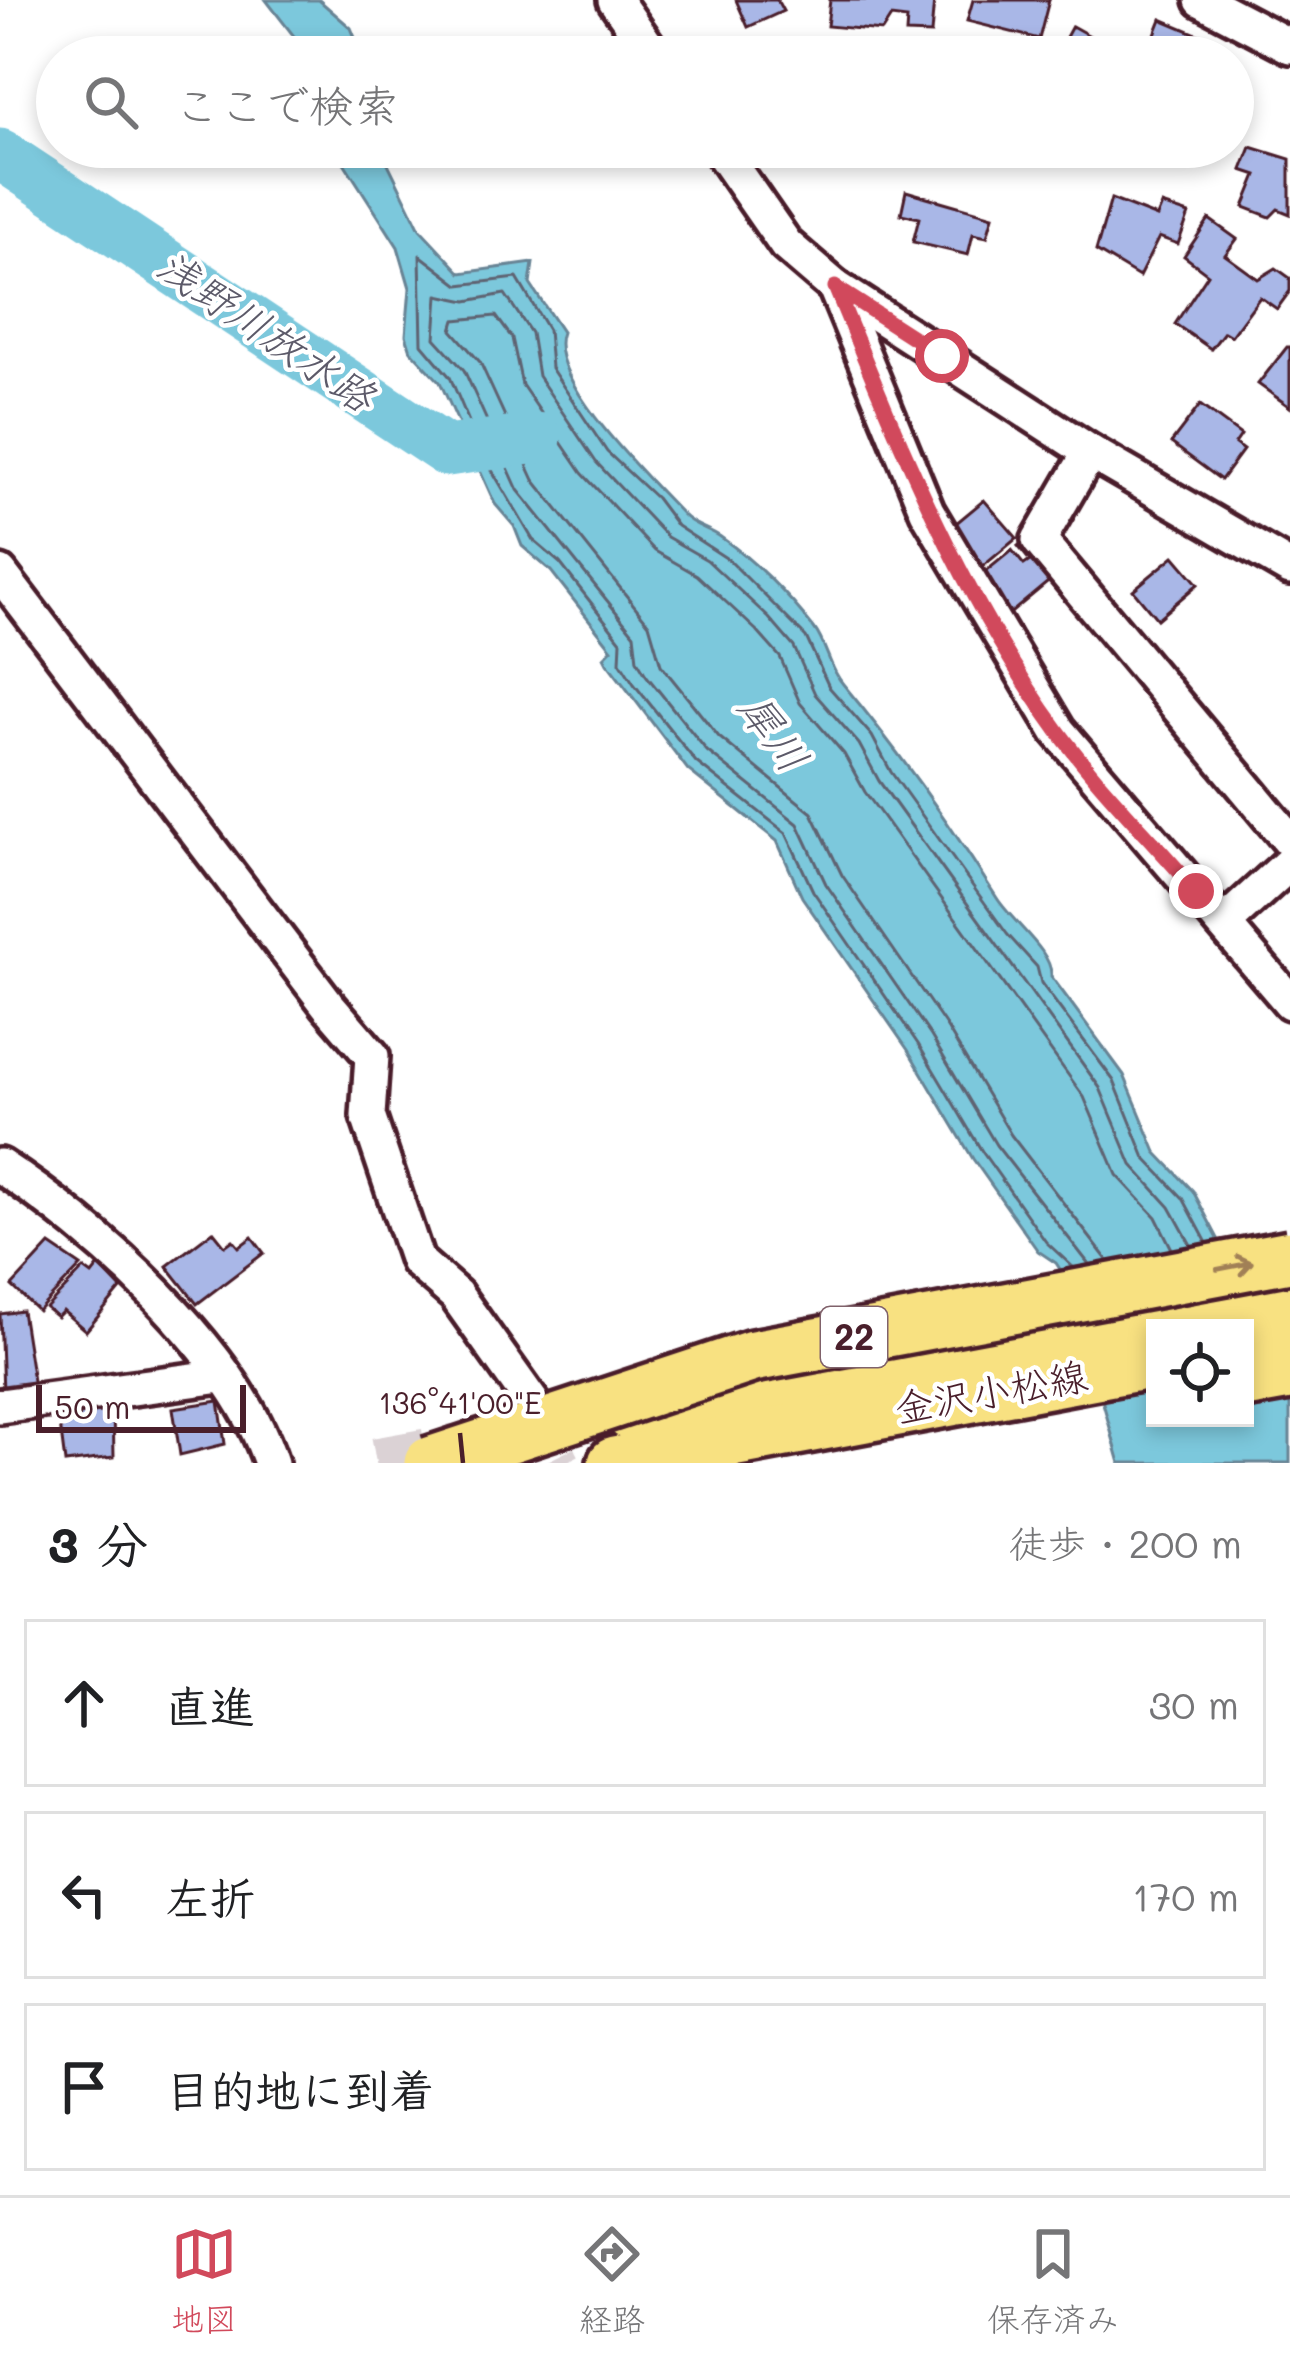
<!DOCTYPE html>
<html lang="ja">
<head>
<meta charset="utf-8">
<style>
  body { margin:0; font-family:Mali,"Klee One",sans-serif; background:#f2f2f2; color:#202124 }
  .controls { position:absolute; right:36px; bottom:36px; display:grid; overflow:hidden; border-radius:0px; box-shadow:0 6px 18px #0003 }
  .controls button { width:108px; height:108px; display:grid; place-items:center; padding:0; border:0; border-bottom:3px solid #e0e0e0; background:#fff; color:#202124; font:60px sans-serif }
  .scale { position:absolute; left:36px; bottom:30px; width:210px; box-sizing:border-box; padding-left:12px; border:6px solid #4a1f2b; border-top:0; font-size:33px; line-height:42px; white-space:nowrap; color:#4a1f2b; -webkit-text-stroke:9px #fff; paint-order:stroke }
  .stop { position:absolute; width:36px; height:36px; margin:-27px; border:9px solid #d1495b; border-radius:50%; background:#fff }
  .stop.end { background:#d1495b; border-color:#fff; box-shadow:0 3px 12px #0008 }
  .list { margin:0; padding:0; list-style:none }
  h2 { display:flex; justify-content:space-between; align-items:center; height:156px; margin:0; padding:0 48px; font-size:51px }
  h2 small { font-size:39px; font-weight:400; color:#757577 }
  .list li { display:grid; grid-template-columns:78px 1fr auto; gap:36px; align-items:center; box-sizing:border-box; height:168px; margin:0 24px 24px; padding:0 24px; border:3px solid #e0e0e0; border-radius:0px }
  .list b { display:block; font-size:45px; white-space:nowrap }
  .list em { font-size:39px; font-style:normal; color:#757577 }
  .icon { flex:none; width:66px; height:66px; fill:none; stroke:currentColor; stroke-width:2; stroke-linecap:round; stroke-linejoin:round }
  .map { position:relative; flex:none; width:1290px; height:1463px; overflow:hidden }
  .search { position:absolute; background:#fff; box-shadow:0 6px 18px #0003; left:36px; right:36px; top:36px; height:132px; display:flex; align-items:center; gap:30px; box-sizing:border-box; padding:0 42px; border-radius:66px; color:#757577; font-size:45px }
  .sheet { height:732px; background:#fff }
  nav { display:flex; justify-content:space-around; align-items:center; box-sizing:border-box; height:168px; border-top:3px solid #e0e0e0; background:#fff; font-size:33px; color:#757577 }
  nav a { display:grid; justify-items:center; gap:6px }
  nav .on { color:#d1495b }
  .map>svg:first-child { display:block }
  .water { fill:#7cc8dc; stroke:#688495; stroke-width:3; fill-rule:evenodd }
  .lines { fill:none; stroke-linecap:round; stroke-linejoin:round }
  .shore { stroke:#5e6372; stroke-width:3 }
  .river { stroke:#7cc8dc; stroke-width:51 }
  .building { fill:#a9b7e7; stroke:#4a1f2b; stroke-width:3 }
  .minor-tunnel { stroke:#dbd2d5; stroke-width:33; stroke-dasharray:33 16; stroke-linecap:butt }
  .primary-tunnel { stroke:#dbd2d5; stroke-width:51; stroke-dasharray:51 26; stroke-linecap:butt }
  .minor-casing { stroke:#4a1f2b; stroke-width:42 }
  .primary-casing { stroke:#4a1f2b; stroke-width:60 }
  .minor { stroke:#fff; stroke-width:33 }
  .primary { stroke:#f8e181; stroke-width:51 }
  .primary-bridge-casing { stroke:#4a1f2b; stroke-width:60; stroke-linecap:butt }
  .primary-bridge { stroke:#f8e181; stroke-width:51 }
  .oneway { stroke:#a18056 }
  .route { stroke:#d1495b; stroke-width:15 }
  .ticks { fill:none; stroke:#4a1f2b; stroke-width:4.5 }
  .labels { text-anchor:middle; stroke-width:9; stroke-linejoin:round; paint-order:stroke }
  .shield { fill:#fff; stroke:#80626b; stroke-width:3 }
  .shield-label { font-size:36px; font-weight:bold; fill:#4a1f2b }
  .street-label { font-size:39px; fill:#4a1f2b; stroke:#fff }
  .water-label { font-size:42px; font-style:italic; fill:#5c5a69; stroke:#fff }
  .ticks-label { font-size:30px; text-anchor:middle; fill:#4a1f2b; stroke:#fff; stroke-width:9; stroke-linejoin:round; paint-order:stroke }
</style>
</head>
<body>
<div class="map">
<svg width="1290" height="1463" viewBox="0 0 1290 1463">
  <rect width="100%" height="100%" fill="#fff"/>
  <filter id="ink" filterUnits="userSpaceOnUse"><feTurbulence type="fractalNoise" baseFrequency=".00833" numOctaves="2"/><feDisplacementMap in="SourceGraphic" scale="24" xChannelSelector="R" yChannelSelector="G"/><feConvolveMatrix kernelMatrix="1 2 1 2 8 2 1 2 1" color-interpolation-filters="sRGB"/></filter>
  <g filter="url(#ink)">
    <g class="water">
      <path d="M266,0H319L351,28L363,57H310Z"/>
      <path d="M334,147H380L420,229L461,273L533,263L530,284L562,332C544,378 651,481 683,515C693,526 710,529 722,538C755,561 789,596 814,628C827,645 829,668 843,684C897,749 952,827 997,898C1012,922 1053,952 1051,976L1124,1075L1156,1152L1193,1191L1290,1376V1463H1120L1069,1283L1056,1263L1038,1251L973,1159L908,1050L802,897L777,841L688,770L607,663L604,657L612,649L551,571L522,546L514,526L495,504L440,382L411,351L406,335L410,288L398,247ZM1155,1328H1245V1418H1155Z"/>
    </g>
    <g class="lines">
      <g class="shore">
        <path d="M1108,1261L1011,1135L946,1026L842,875L812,813L719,737L661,665L649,624L534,480L480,362L452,330L455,320L496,316L512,338L522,385L582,473L655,551L697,575L756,630L780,657L800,703L844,754L865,792L1084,1097L1117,1175L1156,1217L1172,1249"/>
        <path d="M1089,1264L996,1145L931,1036L826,884L798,824L707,751L646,675L637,660L634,634L518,490L464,370L435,338L438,295L467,301L505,294L531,333L538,376L596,462L667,537L707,560L769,618L794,647L815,694L859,744L879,781L1100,1088L1132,1165L1170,1207L1191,1245"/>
        <path d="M1073,1267L1046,1242L983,1153L918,1044L813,891L786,833L696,762L634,684L620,662L621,641L560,563L533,540L483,455L450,377L422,344L420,255L459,285L517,278L548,330L551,368L607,452L656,498L677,526L729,560L806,637L829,687L872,736L891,772L1007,934L1037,967L1041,983L1114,1081L1145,1158L1183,1198L1207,1243"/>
      </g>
      <path class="river" d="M0,154L447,451L536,438"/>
    </g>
    <g class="building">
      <path d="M736,0H777L783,11L748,27Z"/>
      <path d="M830,0H934L931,34L906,33L907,19L891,17L882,31L827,26Z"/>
      <path d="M973,0H1049L1039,39L967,21Z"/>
      <path d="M1161,19L1211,40L1205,57H1158L1162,48L1151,44Z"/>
      <path d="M1072,26L1099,41L1090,57H1037L1045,41L1060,48Z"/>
      <path d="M1128,147H1189L1185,159Z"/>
      <path d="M1251,147L1290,159V214L1278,209L1270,217L1244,207L1257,175L1242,170Z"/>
      <path d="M906,191L993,216L987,237L973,234L968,255L913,242L919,218L901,214Z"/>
      <path d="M1111,199L1157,217L1162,205L1189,214L1178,244L1159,237L1139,277L1096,251Z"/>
      <path d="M1209,219L1237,239L1225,255L1258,279L1276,268L1290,278V291L1277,309L1260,297L1231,336L1224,332L1211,349L1175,324L1208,274L1184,256Z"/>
      <path d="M1287,347H1290V407L1258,384Z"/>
      <path d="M1200,405L1241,435L1235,444L1243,450L1221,480L1171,443Z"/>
      <path d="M984,500L1017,538L981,568L949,529Z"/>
      <path d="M1023,542L1053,578L1006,617L983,589L985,572L1012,550L1024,565L1030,561L1018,546Z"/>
      <path d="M1174,556L1198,584L1157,619L1133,590Z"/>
      <path d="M213,1231L225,1246L233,1240L239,1247L252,1237L264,1253L197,1304L167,1266Z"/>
      <path d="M50,1245L81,1266L38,1311L12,1286Z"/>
      <path d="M99,1266L121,1289L86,1331L63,1311L57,1317L46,1308L84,1269L92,1275Z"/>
      <path d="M22,1311L34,1387L3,1392L0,1314Z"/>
      <path d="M219,1401L225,1444L180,1455L173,1408Z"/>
      <path d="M113,1409L114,1457L65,1463L60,1424L79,1421L78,1413Z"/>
    </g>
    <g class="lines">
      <path class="minor-tunnel" d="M538,1411L564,1463"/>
      <path class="primary-tunnel" d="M376,1463L456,1449"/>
      <defs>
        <g id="minor">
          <path d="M615,0L655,57"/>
          <path d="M1202,0L1290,46"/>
          <path d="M718,147L786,245L835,287L927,511L1058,731L1290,1002"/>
          <path d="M835,287L1090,452"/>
          <path d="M1290,568L1090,452L1039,540L1290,841"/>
          <path d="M0,573L328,1005L372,1056L368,1116L417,1261L456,1295L537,1409"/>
          <path d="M1224,923L1290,863"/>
          <path d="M0,1166C96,1228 235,1352 271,1463"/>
          <path d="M0,1406L222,1376"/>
        </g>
        <g id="primary">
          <path d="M1245,1345L1290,1337"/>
          <path d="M1245,1382L1290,1374"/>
          <path d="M630,1414L1290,1292"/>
          <path d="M614,1463L1155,1362"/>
        </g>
      </defs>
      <use href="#minor" class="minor-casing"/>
      <use href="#primary" class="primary-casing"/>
      <use href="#minor" class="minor"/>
      <use href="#primary" class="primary"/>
      <defs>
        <path id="primary-bridge" d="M430,1463L753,1356L1290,1256"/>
      </defs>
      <use href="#primary-bridge" class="primary-bridge-casing"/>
      <use href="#primary-bridge" class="primary-bridge"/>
    </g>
    <defs><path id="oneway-shaft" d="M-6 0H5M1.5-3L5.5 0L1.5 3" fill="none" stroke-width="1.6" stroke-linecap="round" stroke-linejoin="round" transform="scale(3)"/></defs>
    <use class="oneway" href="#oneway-shaft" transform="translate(1235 1266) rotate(-11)"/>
  </g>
  <g class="lines" filter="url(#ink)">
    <path class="route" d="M942,356L835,287C898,440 960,596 1058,731C1099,787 1151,838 1196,891"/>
  </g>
  <path class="ticks" d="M460,1433L463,1463"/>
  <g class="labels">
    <rect class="shield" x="821" y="1307" width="66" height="60" rx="9"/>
    <g class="shield-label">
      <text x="854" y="1350">22</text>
    </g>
    <g class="street-label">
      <text transform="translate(991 1392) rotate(-10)" y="14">金沢小松線</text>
    </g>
    <g class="water-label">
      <text transform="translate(266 331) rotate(34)" y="15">浅野川放水路</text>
      <text transform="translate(774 733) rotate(54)" y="15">犀川</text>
    </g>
  </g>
  <g class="ticks-label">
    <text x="460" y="1414">136°41'00"E</text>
  </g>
</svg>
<div class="controls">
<button><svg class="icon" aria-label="locate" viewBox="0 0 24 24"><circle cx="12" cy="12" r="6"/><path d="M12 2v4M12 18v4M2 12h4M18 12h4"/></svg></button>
</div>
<div class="scale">50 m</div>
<div class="stop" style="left:942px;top:356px"></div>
<div class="stop end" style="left:1196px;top:891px"></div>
<div class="search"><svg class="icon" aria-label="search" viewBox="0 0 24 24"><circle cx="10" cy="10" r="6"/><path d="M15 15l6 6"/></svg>ここで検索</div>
</div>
<section class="sheet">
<h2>3 分<small>徒歩 · 200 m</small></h2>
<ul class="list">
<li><svg class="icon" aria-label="ahead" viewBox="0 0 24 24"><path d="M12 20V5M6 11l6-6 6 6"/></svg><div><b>直進</b></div><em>30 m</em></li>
<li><svg class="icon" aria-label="left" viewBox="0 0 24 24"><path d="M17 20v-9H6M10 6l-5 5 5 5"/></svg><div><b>左折</b></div><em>170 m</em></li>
<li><svg class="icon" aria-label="arrive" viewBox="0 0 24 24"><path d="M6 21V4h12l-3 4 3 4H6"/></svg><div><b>目的地に到着</b></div></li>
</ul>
</section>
<nav>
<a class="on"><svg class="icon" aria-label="map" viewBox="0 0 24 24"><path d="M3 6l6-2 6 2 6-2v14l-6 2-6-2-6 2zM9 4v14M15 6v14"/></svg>地図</a>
<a><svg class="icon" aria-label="directions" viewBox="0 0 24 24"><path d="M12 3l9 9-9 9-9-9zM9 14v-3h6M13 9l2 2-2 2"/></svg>経路</a>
<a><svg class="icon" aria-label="saved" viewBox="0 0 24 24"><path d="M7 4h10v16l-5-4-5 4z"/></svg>保存済み</a>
</nav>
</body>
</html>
